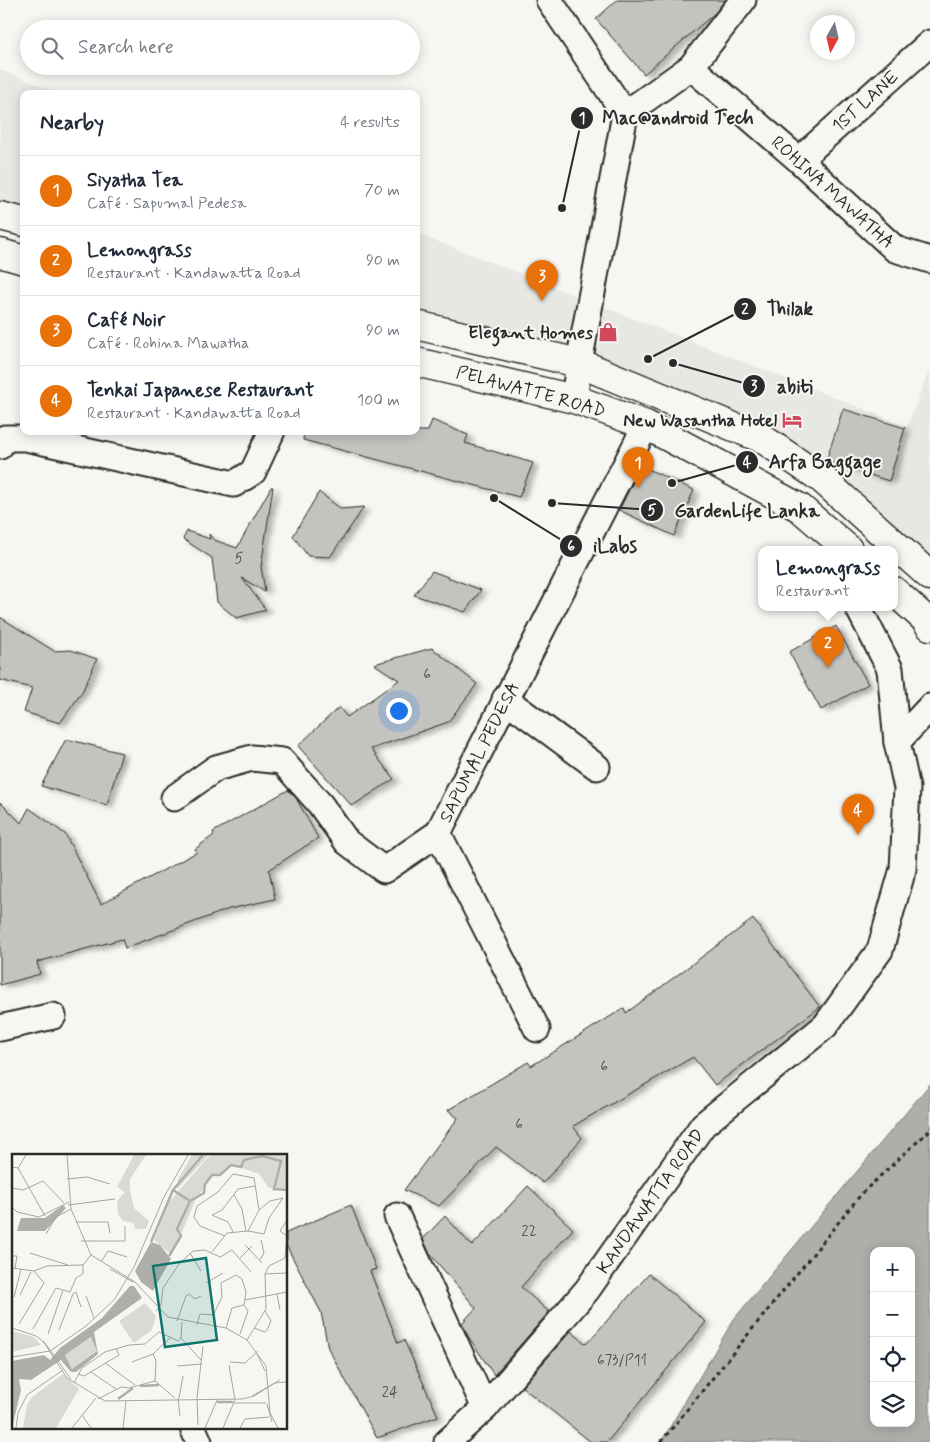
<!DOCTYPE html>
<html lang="en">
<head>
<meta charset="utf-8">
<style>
  body { margin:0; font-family:Mynerve,sans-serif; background:#f6f6f7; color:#1f2937 }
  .controls { position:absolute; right:15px; bottom:15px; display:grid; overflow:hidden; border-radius:10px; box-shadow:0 2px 12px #0003 }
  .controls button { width:45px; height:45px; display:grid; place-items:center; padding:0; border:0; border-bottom:1px solid #e0e1e3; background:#fff; color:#1f2937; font:25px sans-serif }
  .compass { position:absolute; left:810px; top:15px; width:45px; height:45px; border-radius:50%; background:#fff; box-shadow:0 2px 12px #0003; rotate:188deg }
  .you { position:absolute; left:398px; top:710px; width:18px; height:18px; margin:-12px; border:4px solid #fff; border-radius:50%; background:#1a73e8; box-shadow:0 0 0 8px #1a73e833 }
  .badge { display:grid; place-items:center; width:32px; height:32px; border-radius:50%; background:#111827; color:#fff; font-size:16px; font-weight:700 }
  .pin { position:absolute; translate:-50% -41px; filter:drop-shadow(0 1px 2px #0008) }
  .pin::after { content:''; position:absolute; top:26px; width:18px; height:15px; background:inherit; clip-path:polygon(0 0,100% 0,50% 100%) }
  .popup { position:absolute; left:758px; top:546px; width:140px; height:65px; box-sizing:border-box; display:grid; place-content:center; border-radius:10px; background:#fff; filter:drop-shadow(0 1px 4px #0005); font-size:16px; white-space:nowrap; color:#747a83 }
  .popup b { font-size:19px; color:#1f2937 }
  .popup::after { content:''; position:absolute; left:50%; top:100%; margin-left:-10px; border:10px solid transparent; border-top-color:#fff }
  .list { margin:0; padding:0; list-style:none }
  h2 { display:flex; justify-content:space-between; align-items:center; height:65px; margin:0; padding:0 20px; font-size:21px }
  h2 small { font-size:16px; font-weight:400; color:#747a83 }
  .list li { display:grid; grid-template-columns:32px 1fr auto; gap:15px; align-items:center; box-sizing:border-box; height:70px; padding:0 20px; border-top:1px solid #e0e1e3 }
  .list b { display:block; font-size:19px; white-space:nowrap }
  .list p { margin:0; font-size:16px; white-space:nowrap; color:#747a83 }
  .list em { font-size:16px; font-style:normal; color:#747a83 }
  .icon { flex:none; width:28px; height:28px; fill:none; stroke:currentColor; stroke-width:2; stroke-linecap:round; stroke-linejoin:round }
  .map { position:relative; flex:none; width:930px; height:1442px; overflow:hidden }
  .search { position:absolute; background:#fff; box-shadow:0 2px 12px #0003; left:20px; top:20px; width:400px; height:55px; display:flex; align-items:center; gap:12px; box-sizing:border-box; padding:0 18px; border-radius:28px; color:#747a83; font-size:19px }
  .panel { position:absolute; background:#fff; box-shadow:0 2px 12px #0003; left:20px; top:90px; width:400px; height:345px; border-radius:10px }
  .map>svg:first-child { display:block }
  .built { fill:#e7e7e3 }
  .water { fill:#aeaeab; stroke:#7a7a78; fill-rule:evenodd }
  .building { fill:#c3c3c0; stroke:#2b2b2b; filter:url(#shadow) }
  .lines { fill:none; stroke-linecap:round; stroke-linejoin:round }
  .minor-casing { stroke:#2b2b2b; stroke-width:29 }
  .primary-casing { stroke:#2b2b2b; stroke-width:31 }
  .path { stroke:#2b2b2b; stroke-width:3; stroke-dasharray:4 4; stroke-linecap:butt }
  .minor { stroke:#f6f6f2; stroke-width:25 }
  .primary { stroke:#f6f6f2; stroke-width:28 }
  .labels { text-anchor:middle; stroke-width:4; stroke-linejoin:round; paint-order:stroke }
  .number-label { font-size:15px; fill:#515150 }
  .street-label { font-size:18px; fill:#2b2b2b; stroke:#f6f6f2 }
  .poi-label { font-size:18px; font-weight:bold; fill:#2b2b2b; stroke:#f6f6f2; text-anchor:end }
  .inset-river { fill:none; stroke:#aeaeab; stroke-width:2.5 }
  .inset-road { fill:none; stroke:#a5a5a2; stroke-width:1 }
  .view { fill:#0f766e; fill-opacity:0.15; stroke:#0f766e; stroke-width:2.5 }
  .inset-edge { fill:none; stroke:#2b2b2b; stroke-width:2.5 }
  .leader { fill:none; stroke:#2b2b2b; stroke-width:2 }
  .callout-dot { fill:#2b2b2b; stroke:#f6f6f2; stroke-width:2 }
  .mark-label { font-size:15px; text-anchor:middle; font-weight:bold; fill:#fff }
  .callout-label { font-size:19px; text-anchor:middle; font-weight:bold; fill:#2b2b2b; stroke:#f6f6f2; stroke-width:4; stroke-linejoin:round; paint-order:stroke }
</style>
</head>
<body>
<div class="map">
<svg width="930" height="1442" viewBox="0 0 930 1442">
  <defs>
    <filter id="shadow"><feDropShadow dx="5.5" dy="3" stdDeviation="2.5" flood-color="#0004"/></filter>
  </defs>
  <rect width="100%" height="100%" fill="#f6f6f2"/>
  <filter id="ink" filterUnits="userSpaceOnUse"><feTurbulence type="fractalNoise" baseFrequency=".02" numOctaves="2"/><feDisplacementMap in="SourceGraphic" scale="10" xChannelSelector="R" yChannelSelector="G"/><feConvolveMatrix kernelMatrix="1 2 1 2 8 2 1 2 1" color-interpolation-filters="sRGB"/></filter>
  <g filter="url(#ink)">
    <g class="built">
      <path d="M0,70L62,94H24V212L0,206Z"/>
      <path d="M416,233L907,426L930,369V555L828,471L416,312Z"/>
    </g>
    <path class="water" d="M930,1084V1442H661L734,1319ZM874,1251H911V1423H874Z"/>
    <g class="building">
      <path d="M617,0H725L716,12L644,74L596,19Z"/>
      <path d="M843,409L905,428L889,481L826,461Z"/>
      <path d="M432,420L468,435L465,443L533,463L519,497L303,440L304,431H428Z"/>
      <path d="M641,466L694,490L674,536L619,510Z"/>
      <path d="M271,487H273L261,567L265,592L242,578L266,610L236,618L217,602L212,558L183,539L187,531L210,539L209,534L214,540L237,548Z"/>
      <path d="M319,492L341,509L364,507L330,557L308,556L293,536Z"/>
      <path d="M432,571L481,590L465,612L414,595Z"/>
      <path d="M0,617L54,651L71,650L97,659L82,692L60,723L24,712L32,688L0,680Z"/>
      <path d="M836,626L868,684L821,710L789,652Z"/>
      <path d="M432,648L477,684L448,722L371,749L394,779L352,806L298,746L339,707L347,717L399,680L374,664Z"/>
      <path d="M66,739L122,753L107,805L41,786Z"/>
      <path d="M288,790L296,798L318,838L269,870L275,899L229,909L125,948L122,939L37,962L40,974L0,985V802L21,823L29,808L65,834L101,904L197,852L195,849L214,835L213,832Z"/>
      <path d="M753,919L820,1007L715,1085L693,1057L573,1126L582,1138L543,1183L496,1147L439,1206L404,1190L458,1118L448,1110L528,1062L531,1066L624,1008L626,1013Z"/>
      <path d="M528,1186L573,1229L521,1287L549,1312L494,1375L468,1336L462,1323L476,1308L430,1254L423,1239L445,1216L472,1246Z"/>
      <path d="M351,1205L376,1269L370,1271L398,1343L404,1340L438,1416L377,1438L328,1348L321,1312L286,1245V1233Z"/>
      <path d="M649,1274L706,1322L607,1442H591L522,1387L571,1331L586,1344Z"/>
    </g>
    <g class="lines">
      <defs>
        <g id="minor">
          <path d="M549,0L625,114L579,363L574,399"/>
          <path d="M691,67L743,0"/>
          <path d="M625,114L691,67L799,160L895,249L930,260"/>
          <path d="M799,160L930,43"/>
          <path d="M0,446L5,438H26L234,484L253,472L272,431"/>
          <path d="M858,607L890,669L897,742"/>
          <path d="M505,699L597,767"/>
          <path d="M174,798L216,768L252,758L282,761L320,804L347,842L384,870L438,833L646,425"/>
          <path d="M438,833L537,1029"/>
          <path d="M0,1028L53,1016"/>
          <path d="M397,1216L485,1408"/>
          <path d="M193,1428L199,1442"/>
          <path d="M447,1442L485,1408L587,1290L703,1125L825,1026L880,950L903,869L907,788L897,742L930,707"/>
        </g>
        <g id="primary">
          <path d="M0,216L24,222"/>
          <path d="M0,253L24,260"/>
          <path d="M416,325L579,363L763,439L822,479L930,576"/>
          <path d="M416,362L574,399L646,425L800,508L848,549"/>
          <path d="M894,591L926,620L930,626"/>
        </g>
      </defs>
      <use href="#minor" class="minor-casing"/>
      <use href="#primary" class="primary-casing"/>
      <path class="path" d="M661,1442L863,1192L930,1130"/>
      <use href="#minor" class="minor"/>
      <use href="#primary" class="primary"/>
    </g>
  </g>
  <defs>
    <symbol id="shop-bare" viewBox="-9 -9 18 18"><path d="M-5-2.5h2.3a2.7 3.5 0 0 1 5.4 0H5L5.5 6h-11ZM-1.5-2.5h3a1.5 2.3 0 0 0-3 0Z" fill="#d1495b" stroke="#f6f6f2" stroke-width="2.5" paint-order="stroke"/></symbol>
    <symbol id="hotel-bare" viewBox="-9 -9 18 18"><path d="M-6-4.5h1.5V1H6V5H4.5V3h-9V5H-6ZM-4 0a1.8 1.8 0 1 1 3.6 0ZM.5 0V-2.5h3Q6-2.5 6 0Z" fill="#d1495b" stroke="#f6f6f2" stroke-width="2.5" paint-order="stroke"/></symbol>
  </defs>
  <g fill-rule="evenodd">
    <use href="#shop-bare" x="594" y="318" width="28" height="28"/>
    <use href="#hotel-bare" x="778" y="406" width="28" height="28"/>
  </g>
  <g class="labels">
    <g class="number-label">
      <text x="239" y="563">5</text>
      <text x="427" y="679">6</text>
      <text x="604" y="1071">6</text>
      <text x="519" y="1129">6</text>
      <text x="529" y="1236">22</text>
      <text x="622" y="1365">673/P11</text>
      <text x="390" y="1397">24</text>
    </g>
    <g class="street-label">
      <text transform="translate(865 101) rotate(-42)" y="6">1ST LANE</text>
      <text transform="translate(833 192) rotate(42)" y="6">ROHINA MAWATHA</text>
      <text transform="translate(531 391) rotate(15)" y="6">PELAWATTE ROAD</text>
      <text transform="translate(479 752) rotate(-63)" y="6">SAPUMAL PEDESA</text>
      <text transform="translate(650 1201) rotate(-55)" y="6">KANDAWATTA ROAD</text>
    </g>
    <g class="poi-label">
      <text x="593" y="338">Elegant Homes</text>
      <text x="777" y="426">New Wasantha Hotel</text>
    </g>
  </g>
  <g transform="translate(12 1154)">
    <rect width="275" height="275" fill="#f6f6f2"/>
    <path d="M122,1H134L118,25V36L122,54L137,67L134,75H123L122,69L111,67L106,60L105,47L113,38L105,33ZM180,1H197L165,35L166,25ZM198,1H275V35L257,34L247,20L219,10L207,22H201L184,45L160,101L142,86L156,49ZM133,149L144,162L140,176L122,189L107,167ZM0,177L22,183L29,191L0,198ZM80,183L85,197L60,215L53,201ZM51,220L67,235L44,274H11L15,251L20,243Z" fill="#d9d9d5"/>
    <path d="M51,51L54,54L33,77H5L9,64H33ZM139,88L148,91L159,105L141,137L129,128L123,117ZM118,132H122L130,144L82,178L86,200L64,218H59L49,206L19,226L7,225L9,236L0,274V207L32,201L38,206L48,194L90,164ZM79,183L85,197L60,215L53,201Z" fill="#aeaeab" fill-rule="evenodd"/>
    <path class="inset-river" d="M178,47L192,39L193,30L200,21H208L219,11L229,13L232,6L250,2L269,7L262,35L275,36M139,88L161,36L191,1M157,102L169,82L165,75L178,47L161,36M128,232L147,231M106,245L121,234M205,248H221"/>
    <path class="inset-road" d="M55,1L59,55L79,101L123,128L156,163L214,174L235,186L254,212L258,259L266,274M0,13L6,14L33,62M6,14L14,1M55,25L75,23L98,30M0,34L11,36L31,27L52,49M222,41L230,55L234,77M56,51L103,45M0,53L5,58L27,63L57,48M64,68H96L98,79M221,78L216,68L200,61L210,56L226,35L243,32M34,80L44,63L59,55M213,82L188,72L182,63L185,52L206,38L221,20L242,24L247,56M275,82L268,77L275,66M69,87H113V72M240,92L237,95L250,109M200,98L215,79L236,77L252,80L257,64L271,44L258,47L247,56L236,77M18,99L56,111M178,99L189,117M0,102H5L3,114M228,104L237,95L233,91M248,106L252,99L249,86M89,108L96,97L115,103M0,114L22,117L35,112L71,111L79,101M98,115L121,128M253,120L275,119M194,129L211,119M209,129L224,121L230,125L234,138L232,151M61,140L64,138L69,153M265,140L268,156M8,141L19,118M74,142L82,164M174,142L177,140L183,145L189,142M2,143L9,115M233,146L275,138M144,157L149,151L151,134L167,110L181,97L193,96L208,103L220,96L239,118M165,167L174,142M170,168L169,184L190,207M7,170L32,129L22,117M185,171L188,160L201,161L210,143L209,129M0,174L24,182L33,189L59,225M214,174L220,154L232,151M242,174L253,178L255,176L259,167L253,157M21,175L44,134L58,138L64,124L71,120V111M47,176L61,140M36,180L51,136M228,180L236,157L232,151M235,186L254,155L253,120L257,112L273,104L275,82M31,187L55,224L93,247L230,245L242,242L263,229L275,228M141,200L144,207L143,227L163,244M245,200L253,217M0,203L38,197L74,172L102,146L122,113L152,43L176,1M120,208L141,200L159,183M218,208L233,209L246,197M93,209L123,231M165,212L190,210M79,218L104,235M66,220L72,222L107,201L104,194M62,229L70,214L93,198L117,191L133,190L147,178L166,187L169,184M240,242L268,226M166,244L168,262M167,244L171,222M86,245L109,233L117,234L143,227M222,249H254M255,250L260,268M70,261L79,274M186,271L185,244L191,192M4,274L6,259L15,241L51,216M60,274L84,244M111,274L114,247M193,274L205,246M211,274L223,246L217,211M228,274L233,265L257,263"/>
    <path class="view" d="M194,104L205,186L153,193L141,112Z"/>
    <rect width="275" height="275" class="inset-edge"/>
  </g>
  <path class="leader" d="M562 208L582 118M648 359L745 309M673 363L754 386M672 483L747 462M552 503L652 510M494 498L571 546"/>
  <g class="callout-dot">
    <circle cx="562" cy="208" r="5"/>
    <circle cx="648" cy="359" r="5"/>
    <circle cx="673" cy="363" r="5"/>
    <circle cx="672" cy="483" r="5"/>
    <circle cx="552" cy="503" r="5"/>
    <circle cx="494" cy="498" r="5"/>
    <circle cx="582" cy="118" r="12"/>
    <circle cx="745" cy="309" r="12"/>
    <circle cx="754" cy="386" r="12"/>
    <circle cx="747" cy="462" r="12"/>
    <circle cx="652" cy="510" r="12"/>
    <circle cx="571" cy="546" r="12"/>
  </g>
  <g class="mark-label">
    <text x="582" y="123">1</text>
    <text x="745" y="314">2</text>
    <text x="754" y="391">3</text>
    <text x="747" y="467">4</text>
    <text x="652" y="515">5</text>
    <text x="571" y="551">6</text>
  </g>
  <g class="callout-label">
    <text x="678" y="124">Mac@android Tech</text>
    <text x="790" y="315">Thilak</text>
    <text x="795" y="393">abiti</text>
    <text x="825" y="468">Arfa Baggage</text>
    <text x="747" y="517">GardenLife Lanka</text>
    <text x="615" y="552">iLabs</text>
  </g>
</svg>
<div class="controls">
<button>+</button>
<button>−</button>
<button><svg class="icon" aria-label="locate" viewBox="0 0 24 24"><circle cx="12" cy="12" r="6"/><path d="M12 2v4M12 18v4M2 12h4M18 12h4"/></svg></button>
<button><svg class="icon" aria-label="layers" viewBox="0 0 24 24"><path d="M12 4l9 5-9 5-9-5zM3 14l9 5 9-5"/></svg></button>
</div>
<svg class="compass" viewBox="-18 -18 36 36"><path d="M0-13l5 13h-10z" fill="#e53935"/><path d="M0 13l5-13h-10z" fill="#747a83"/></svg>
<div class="you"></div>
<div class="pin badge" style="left:638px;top:488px;background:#e8710a">1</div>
<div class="pin badge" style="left:828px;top:668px;background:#e8710a">2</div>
<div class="popup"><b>Lemongrass</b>Restaurant</div>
<div class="pin badge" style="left:542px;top:301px;background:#e8710a">3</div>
<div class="pin badge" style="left:858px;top:835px;background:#e8710a">4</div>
<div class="search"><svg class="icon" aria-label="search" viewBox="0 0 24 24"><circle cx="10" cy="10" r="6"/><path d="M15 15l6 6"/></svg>Search here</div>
<section class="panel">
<h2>Nearby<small>4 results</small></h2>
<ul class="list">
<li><span class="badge" style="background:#e8710a">1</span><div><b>Siyatha Tea</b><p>Café · Sapumal Pedesa</p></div><em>70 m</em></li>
<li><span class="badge" style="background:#e8710a">2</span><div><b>Lemongrass</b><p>Restaurant · Kandawatta Road</p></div><em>90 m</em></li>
<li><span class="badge" style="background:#e8710a">3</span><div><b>Café Noir</b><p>Café · Rohina Mawatha</p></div><em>90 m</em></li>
<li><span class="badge" style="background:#e8710a">4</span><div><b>Tenkai Japanese Restaurant</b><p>Restaurant · Kandawatta Road</p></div><em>100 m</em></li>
</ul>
</section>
</div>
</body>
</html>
